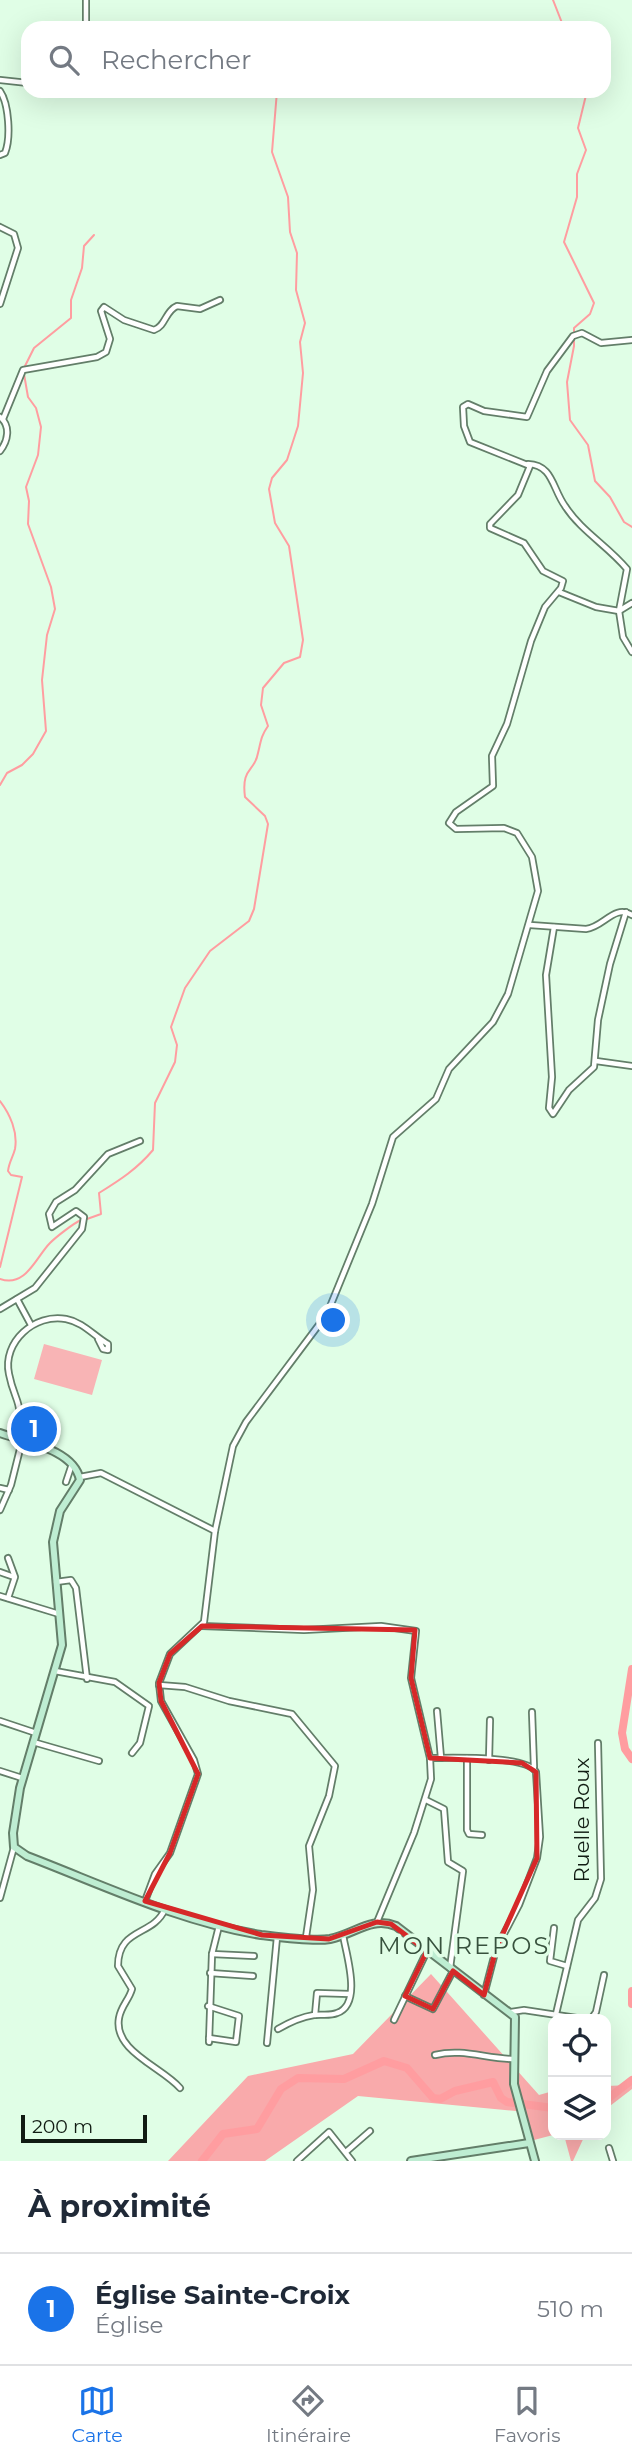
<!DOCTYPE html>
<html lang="fr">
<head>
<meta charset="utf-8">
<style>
  body { margin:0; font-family:Montserrat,sans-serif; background:#f2f2f3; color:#1f2937 }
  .controls { position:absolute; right:21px; bottom:21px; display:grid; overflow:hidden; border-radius:14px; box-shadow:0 7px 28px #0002 }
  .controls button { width:63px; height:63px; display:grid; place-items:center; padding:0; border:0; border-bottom:2px solid #e0e1e3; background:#fff; color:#1f2937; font:35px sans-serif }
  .scale { position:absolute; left:21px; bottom:18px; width:126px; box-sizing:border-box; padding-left:7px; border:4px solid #111c13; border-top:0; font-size:19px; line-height:24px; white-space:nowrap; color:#111c13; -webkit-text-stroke:5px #e0fee6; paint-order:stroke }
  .you { position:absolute; left:334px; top:1321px; width:24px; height:24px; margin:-18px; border:5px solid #fff; border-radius:50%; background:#1a73e8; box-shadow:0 0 0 10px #1a73e833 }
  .badge { display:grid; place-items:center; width:46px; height:46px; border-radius:50%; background:#1a73e8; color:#fff; font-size:23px; font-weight:700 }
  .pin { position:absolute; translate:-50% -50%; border:4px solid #fff; box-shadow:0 2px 7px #0006 }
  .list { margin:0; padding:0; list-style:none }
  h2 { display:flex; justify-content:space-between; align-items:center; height:91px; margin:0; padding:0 28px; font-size:30px }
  h2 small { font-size:23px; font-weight:400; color:#747a83 }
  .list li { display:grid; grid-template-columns:46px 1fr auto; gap:21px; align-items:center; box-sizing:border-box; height:112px; padding:0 28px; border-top:2px solid #e0e1e3 }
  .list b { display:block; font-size:26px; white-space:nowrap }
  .list p { margin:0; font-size:23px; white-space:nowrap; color:#747a83 }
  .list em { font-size:23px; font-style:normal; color:#747a83 }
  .icon { flex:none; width:38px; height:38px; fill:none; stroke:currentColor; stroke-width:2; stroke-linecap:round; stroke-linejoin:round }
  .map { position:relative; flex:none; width:632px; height:2161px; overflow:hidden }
  .search { position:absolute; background:#fff; box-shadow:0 7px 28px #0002; left:21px; right:21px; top:21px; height:77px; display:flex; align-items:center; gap:18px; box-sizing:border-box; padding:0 24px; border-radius:21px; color:#747a83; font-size:26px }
  .sheet { height:203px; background:#fff }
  nav { display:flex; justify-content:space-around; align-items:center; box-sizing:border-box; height:98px; border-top:2px solid #e0e1e3; background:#fff; font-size:19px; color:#747a83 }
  nav a { display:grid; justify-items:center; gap:4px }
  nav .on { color:#1a73e8 }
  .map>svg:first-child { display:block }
  .green { fill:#f8b4b5 }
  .forest { fill:#f9aaab }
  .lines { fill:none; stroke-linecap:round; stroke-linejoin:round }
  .stream { stroke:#ff9da0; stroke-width:2 }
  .river { stroke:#ff9da0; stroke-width:8 }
  .street-casing { stroke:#637e69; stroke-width:8 }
  .secondary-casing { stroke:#637e69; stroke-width:10 }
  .street { stroke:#fff; stroke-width:4.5 }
  .secondary { stroke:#beedd2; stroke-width:6 }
  .marked { fill:none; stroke:#d62828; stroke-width:5; stroke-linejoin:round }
  .labels { text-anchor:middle; stroke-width:7; stroke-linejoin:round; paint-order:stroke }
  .street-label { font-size:21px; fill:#111c13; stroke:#e0fee6 }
  .quarter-label { font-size:24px; letter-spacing:2px; fill:#37513d; stroke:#e0fee6 }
</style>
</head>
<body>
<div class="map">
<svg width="632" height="2161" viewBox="0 0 632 2161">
  <rect width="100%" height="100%" fill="#e0fee6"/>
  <path class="green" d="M44,1344L102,1360L92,1395L34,1379Z"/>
  <g class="forest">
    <path d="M431,1974L539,2095L553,2091V2135L534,2140L526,2112L358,2096L265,2161H168L248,2076L353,2054Z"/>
    <path d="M632,2085V2089L606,2109V2086Z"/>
    <path d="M564,2135H585L573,2161H571Z"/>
  </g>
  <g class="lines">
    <g class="stream">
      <path d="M553,0L564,28"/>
      <path d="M587,91L578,128L586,150L577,174V197L564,242L594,303L590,314L574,328V346L567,382L570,420L588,445L595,481L610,497L624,522L632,527"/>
      <path d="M24,368L34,348L71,318V300L82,268L84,246L94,235"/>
      <path d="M0,785L7,773L22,765L33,754L46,731L42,680L47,635L55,609L51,587L28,524L29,501L26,487L38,455L41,427L36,408L28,397L24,374"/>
      <path d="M0,1101C10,1114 18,1132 15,1149C13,1157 9,1162 8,1171L11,1175L22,1177L0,1267"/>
      <path d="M87,1219L101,1214L99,1193C120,1180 137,1169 153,1150L155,1103L175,1062L177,1045L171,1027L185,988L210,951L249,921L254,909L268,824L265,816L245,797C241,767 255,772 258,753C261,741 261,736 268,726L261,705L263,688L284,663L300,657L303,640L289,546L275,523L269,489L272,478L287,460L298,426L303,373L300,342L305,323L296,290L297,253L290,232L288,197L272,152L277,91"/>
      <path d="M0,1279C26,1288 36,1257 50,1243C56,1237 74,1223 81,1220"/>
    </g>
    <g class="river">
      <path d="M632,1669L622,1733L625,1749L632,1759"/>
      <path d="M632,1991V2004"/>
      <path d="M606,2100L632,2080"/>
      <path d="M202,2161L223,2134L257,2129L281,2089L298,2078L344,2079L384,2061L407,2068L433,2098L440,2099L455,2091L493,2082L501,2098L507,2102L553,2108"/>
    </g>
    <defs>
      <g id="street">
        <path d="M86,0V28"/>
        <path d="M0,80L28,83"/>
        <path d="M0,91C9,104 11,138 5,153L0,155"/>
        <path d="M0,227L14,234L18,248L0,304"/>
        <path d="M0,417C11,426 8,441 0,451"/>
        <path d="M3,419L23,370L97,357L106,352L110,339L101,311L104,307L124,320L154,330C166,326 165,311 177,306L200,309L220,300"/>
        <path d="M528,464C553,465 552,488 565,506C581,531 608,546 627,569L619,611L623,637L632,652"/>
        <path d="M559,592L596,607L619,611L632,603"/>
        <path d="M530,925L586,929C604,927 614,904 632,915"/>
        <path d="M554,927L546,975L552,1077L549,1108L553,1114L569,1090L594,1067L598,1020L610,964L626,912"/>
        <path d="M596,1061L632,1066"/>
        <path d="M17,1299L31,1325"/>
        <path d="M0,1309L35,1288L82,1229L84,1217L76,1211L52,1227L49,1214L56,1202L75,1190L108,1154L140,1141"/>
        <path d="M14,1437C26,1402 15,1405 9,1374C2,1342 35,1313 66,1319C83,1322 94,1336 108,1344V1350L103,1349L98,1339"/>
        <path d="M80,1477L101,1473L215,1531"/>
        <path d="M66,1482L72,1464"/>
        <path d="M0,1488L9,1490"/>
        <path d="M0,1510L11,1485L22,1441"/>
        <path d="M0,1572L14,1577"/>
        <path d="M56,1582L71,1580L76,1588L87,1679"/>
        <path d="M0,1596L59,1614"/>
        <path d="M8,1598L15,1577L8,1558"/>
        <path d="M202,1626L304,1630L381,1626L416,1631L411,1678L430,1758L431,1779L414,1833L377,1922"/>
        <path d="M55,1671L115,1682L149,1706L140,1743L132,1753"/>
        <path d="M159,1685L185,1687L229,1701L292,1714L335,1766L329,1796L309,1846L313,1890L306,1937"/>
        <path d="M437,1711L441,1758"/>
        <path d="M532,1712L534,1767"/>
        <path d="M0,1721L36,1733"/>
        <path d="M33,1742L99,1761"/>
        <path d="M430,1758C450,1758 527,1755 536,1772L540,1837L537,1858L519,1905L496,1949L484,1995"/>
        <path d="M467,1758V1830L469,1834L482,1835"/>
        <path d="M489,1760L490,1720"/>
        <path d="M0,1771L22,1778"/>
        <path d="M426,1800L444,1809L448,1862L463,1871L450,1968"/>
        <path d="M0,1898L14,1847"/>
        <path d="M145,1901L155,1874L170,1853L198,1774L194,1760L161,1701L159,1683L170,1654L204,1622L215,1531L233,1446L246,1422L327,1314L372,1204L393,1137L436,1099L449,1069L493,1022L508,994L538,891L532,857L517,833L504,828L456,829L449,823L456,812L493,786L492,756L507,724L531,641L545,607L561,588L563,581L543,571L524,543L490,528V524L518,495L530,466L470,442L464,426L463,407L468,404L484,411L527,417L547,371L573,336L582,333L601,343L632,340"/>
        <path d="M165,1909C153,1937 118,1927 118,1966L132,1989C129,2000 121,2006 119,2018C113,2051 162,2067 180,2088"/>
        <path d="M554,1928L550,1961L567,1966"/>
        <path d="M212,1954L254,1956"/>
        <path d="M210,1973L253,1976"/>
        <path d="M405,1996L433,2009L453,1971"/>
        <path d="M208,2006L239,2016L236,2042L209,2038"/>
        <path d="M511,2012L524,2010L583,2019"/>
        <path d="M556,2014L578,1920L595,1898L601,1879L598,1743"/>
        <path d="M315,2015L317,1993L350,1994"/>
        <path d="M591,2019L596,2012L604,1975"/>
        <path d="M394,2020L427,1951"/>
        <path d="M278,2029C290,2022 301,2017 314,2015C322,2014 330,2016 337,2013C363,2004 346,1954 343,1935"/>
        <path d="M209,2042L212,1954L219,1926"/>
        <path d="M267,2043L277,1937"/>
        <path d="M435,2055C463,2048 486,2059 514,2059"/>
        <path d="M609,2148L613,2161"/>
        <path d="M347,2151L370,2131"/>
        <path d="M297,2161L329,2132L352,2161"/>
      </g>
      <g id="secondary">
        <path d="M0,1433C25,1442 74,1449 80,1480L60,1511L53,1542L62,1645L20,1788L13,1833L14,1847L27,1856C103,1885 180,1922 261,1935C278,1937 313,1942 330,1939C355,1934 371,1916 396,1926L515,2017L514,2084L535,2161"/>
        <path d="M411,2161L529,2143"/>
      </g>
    </defs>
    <use href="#street" class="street-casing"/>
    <use href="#secondary" class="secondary-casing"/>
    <use href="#street" class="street"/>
    <use href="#secondary" class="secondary"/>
  </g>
  <path class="marked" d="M202,1626L415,1630L411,1678L430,1758L522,1763L536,1772L537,1858L496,1949L484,1995L453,1971L433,2009L405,1996L427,1951L391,1924L377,1922L329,1939L262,1935L145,1901L170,1853L198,1774L161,1701L159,1683L170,1654Z"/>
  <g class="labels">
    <g class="street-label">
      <text transform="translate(582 1820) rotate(-90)" y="7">Ruelle Roux</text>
    </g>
    <g class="quarter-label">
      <text x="464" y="1954">MON REPOS</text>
    </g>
  </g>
</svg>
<div class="controls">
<button><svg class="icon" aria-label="locate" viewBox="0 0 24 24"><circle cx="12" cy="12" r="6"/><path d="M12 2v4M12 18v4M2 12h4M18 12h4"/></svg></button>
<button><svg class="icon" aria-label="layers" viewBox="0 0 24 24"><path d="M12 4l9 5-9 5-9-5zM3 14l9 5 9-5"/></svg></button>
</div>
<div class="scale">200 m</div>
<div class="you"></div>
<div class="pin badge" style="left:34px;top:1429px">1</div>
<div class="search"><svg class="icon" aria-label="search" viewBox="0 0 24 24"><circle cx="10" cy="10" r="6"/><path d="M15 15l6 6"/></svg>Rechercher</div>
</div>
<section class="sheet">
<h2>À proximité<small></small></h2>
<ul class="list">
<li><span class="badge">1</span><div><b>Église Sainte-Croix</b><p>Église</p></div><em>510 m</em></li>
</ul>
</section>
<nav>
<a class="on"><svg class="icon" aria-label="map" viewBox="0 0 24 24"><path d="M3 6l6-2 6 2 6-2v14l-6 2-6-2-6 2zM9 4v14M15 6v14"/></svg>Carte</a>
<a><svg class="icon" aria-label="directions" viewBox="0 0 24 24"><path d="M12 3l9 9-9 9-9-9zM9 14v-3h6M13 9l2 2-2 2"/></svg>Itinéraire</a>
<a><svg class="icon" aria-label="saved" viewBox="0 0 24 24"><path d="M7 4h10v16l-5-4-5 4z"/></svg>Favoris</a>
</nav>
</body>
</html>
